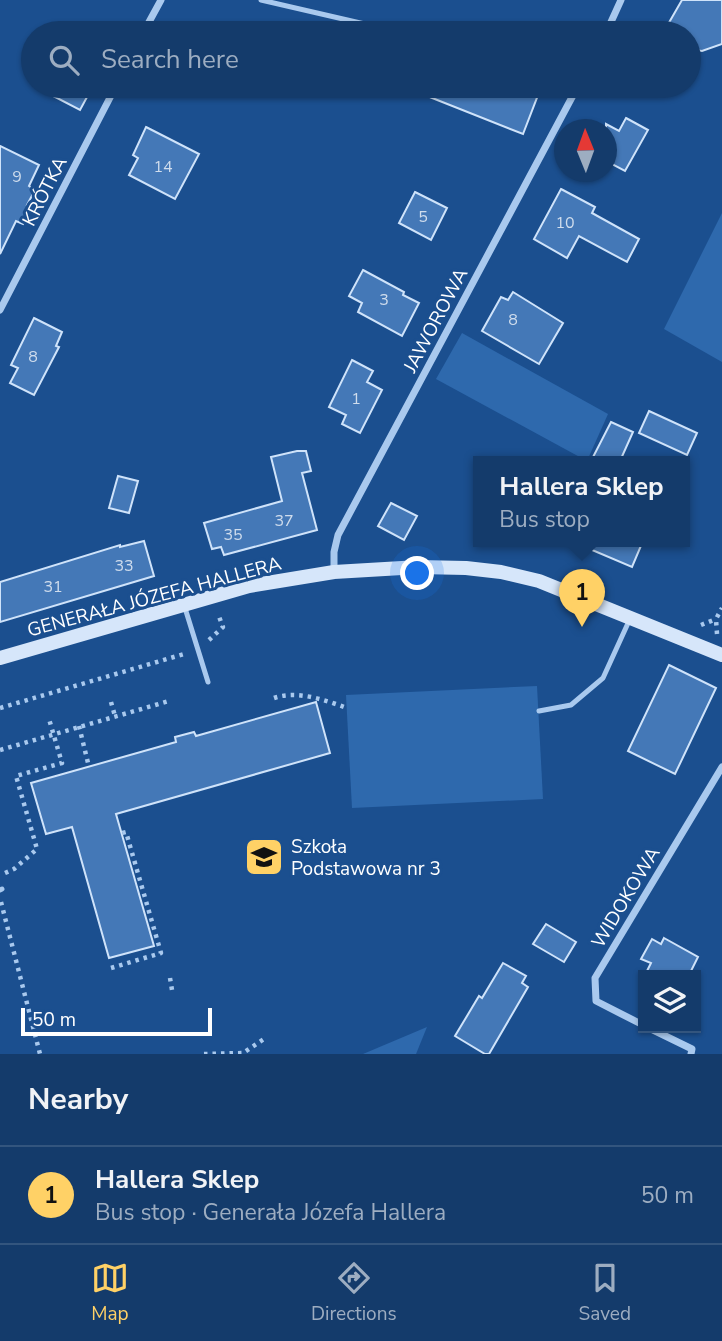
<!DOCTYPE html>
<html lang="en">
<head>
<meta charset="utf-8">
<style>
  body { margin:0; font-family:"Nunito Sans",sans-serif; background:#214673; color:#f1f3f6 }
  .controls { position:absolute; right:21px; bottom:21px; display:grid; overflow:hidden; border-radius:0px; box-shadow:0 2px 5px #0004 }
  .controls button { width:63px; height:63px; display:grid; place-items:center; padding:0; border:0; border-bottom:2px solid #33557e; background:#143b6b; color:#f1f3f6; font:35px sans-serif }
  .compass { position:absolute; left:554px; top:119px; width:63px; height:63px; border-radius:50%; background:#143b6b; box-shadow:0 2px 5px #0004; rotate:359deg }
  .scale { position:absolute; left:21px; bottom:18px; width:191px; box-sizing:border-box; padding-left:7px; border:4px solid #fff; border-top:0; font-size:19px; line-height:24px; white-space:nowrap; color:#fff; -webkit-text-stroke:5px #1b4f8f; paint-order:stroke }
  .you { position:absolute; left:418px; top:574px; width:24px; height:24px; margin:-18px; border:5px solid #fff; border-radius:50%; background:#1a73e8; box-shadow:0 0 0 10px #1a73e833 }
  .badge { display:grid; place-items:center; width:46px; height:46px; border-radius:50%; background:#ffd166; color:#111; font-size:23px; font-weight:700 }
  .pin { position:absolute; translate:-50% -58px; filter:drop-shadow(0 2px 4px #0008) }
  .pin::after { content:''; position:absolute; top:37px; width:24px; height:21px; background:inherit; clip-path:polygon(0 0,100% 0,50% 100%) }
  .popup { position:absolute; left:473px; top:456px; width:217px; height:91px; box-sizing:border-box; display:grid; place-content:center; border-radius:0px; background:#143b6b; filter:drop-shadow(0 2px 5px #0005); font-size:23px; white-space:nowrap; color:#9dadc1 }
  .popup b { font-size:26px; color:#f1f3f6 }
  .popup::after { content:''; position:absolute; left:50%; top:100%; margin-left:-14px; border:14px solid transparent; border-top-color:#143b6b }
  .list { margin:0; padding:0; list-style:none }
  h2 { display:flex; justify-content:space-between; align-items:center; height:91px; margin:0; padding:0 28px; font-size:30px }
  h2 small { font-size:23px; font-weight:400; color:#9dadc1 }
  .list li { display:grid; grid-template-columns:46px 1fr auto; gap:21px; align-items:center; box-sizing:border-box; height:98px; padding:0 28px; border-top:2px solid #33557e }
  .list b { display:block; font-size:26px; white-space:nowrap }
  .list p { margin:0; font-size:23px; white-space:nowrap; color:#9dadc1 }
  .list em { font-size:23px; font-style:normal; color:#9dadc1 }
  .icon { flex:none; width:38px; height:38px; fill:none; stroke:currentColor; stroke-width:2; stroke-linecap:round; stroke-linejoin:round }
  .map { position:relative; flex:none; width:722px; height:1054px; overflow:hidden }
  .search { position:absolute; background:#143b6b; box-shadow:0 2px 5px #0004; left:21px; right:21px; top:21px; height:77px; display:flex; align-items:center; gap:18px; box-sizing:border-box; padding:0 24px; border-radius:38px; color:#9dadc1; font-size:26px }
  .sheet { height:189px; background:#143b6b }
  nav { display:flex; justify-content:space-around; align-items:center; box-sizing:border-box; height:98px; border-top:2px solid #33557e; background:#143b6b; font-size:19px; color:#9dadc1 }
  nav a { display:grid; justify-items:center; gap:4px }
  nav .on { color:#ffd166 }
  .map>svg:first-child { display:block }
  .green { fill:#2e69ad }
  .building { fill:#4478b7; stroke:#cfe3fa; stroke-width:2 }
  .lines { fill:none; stroke-linecap:round; stroke-linejoin:round }
  .path { stroke:#a9c9ee; stroke-width:4.5; stroke-dasharray:3.5 5; stroke-linecap:butt }
  .lane { stroke:#a9c9ee; stroke-width:5 }
  .street { stroke:#a9c9ee; stroke-width:7 }
  .secondary { stroke:#d6e6fa; stroke-width:14 }
  .labels { text-anchor:middle; stroke-width:6; stroke-linejoin:round; paint-order:stroke }
  .number-label { font-size:16px; fill:#d0dded }
  .street-label { font-size:19px; fill:#fff; stroke:#1b4f8f }
  .poi-label { font-size:19px; fill:#fff; stroke:#1b4f8f; text-anchor:start }
</style>
</head>
<body>
<div class="map">
<svg width="722" height="1054" viewBox="0 0 722 1054">
  <rect width="100%" height="100%" fill="#1b4f8f"/>
  <g class="green">
    <path d="M722,213V362L664,329Z"/>
    <path d="M462,333L608,414L587,461L436,379Z"/>
    <path d="M537,686L543,799L352,808L346,695Z"/>
    <path d="M427,1027L416,1054H363Z"/>
  </g>
  <g class="building">
    <path d="M682,0H722V44L702,51L689,49V33H663Z"/>
    <path d="M34,86H93L80,110Z"/>
    <path d="M402,86H515L538,95L523,134Z"/>
    <path d="M626,118L648,130L625,171L606,161V124L619,131Z"/>
    <path d="M146,127L199,154L175,199L129,175L138,158L133,155Z"/>
    <path d="M0,146L39,165L29,186L35,190L27,205L32,207L23,224L16,221L0,254Z"/>
    <path d="M561,189L595,207L592,213L639,239L627,262L579,236L567,258L534,239Z"/>
    <path d="M415,192L447,208L431,240L399,223Z"/>
    <path d="M363,270L404,292L403,295L419,303L402,336L358,312L362,303L349,296Z"/>
    <path d="M513,292L563,323L539,364L482,331L501,297L508,300Z"/>
    <path d="M34,318L62,332L56,346L59,347L34,395L10,383L18,368L11,365Z"/>
    <path d="M352,360L373,371L367,382L382,390L360,433L342,424L346,415L329,407Z"/>
    <path d="M649,411L697,433L687,455L639,433Z"/>
    <path d="M611,422L633,432L620,461H591Z"/>
    <path d="M297,451H306L311,471L302,473L317,530L224,555L221,547L212,549L204,523L282,501L271,457Z"/>
    <path d="M118,476L138,481L129,513L109,508Z"/>
    <path d="M391,503L417,516L404,540L378,526Z"/>
    <path d="M144,541L154,576L0,622V582L120,545V547Z"/>
    <path d="M571,541H643L632,567Z"/>
    <path d="M669,665L716,688L675,774L628,751Z"/>
    <path d="M316,702L330,753L116,814L154,946L109,958L72,827L46,834L31,783L176,742L175,737L194,732L196,736Z"/>
    <path d="M546,924L576,942L564,962L533,944Z"/>
    <path d="M664,938L698,957L689,975H645L651,963L641,959L652,939L661,944Z"/>
    <path d="M503,963L526,976L522,983L528,987L489,1054H485L455,1036L479,996L482,998Z"/>
  </g>
  <g class="lines">
    <g class="path">
      <path d="M701,625L716,619"/>
      <path d="M717,634L716,619L722,608"/>
      <path d="M209,640L223,627L218,614"/>
      <path d="M274,698C297,690 325,700 347,708"/>
      <path d="M111,702L115,716"/>
      <path d="M0,708L184,654"/>
      <path d="M79,726L89,767"/>
      <path d="M0,750L169,701"/>
      <path d="M5,873L14,869L37,849L16,776L62,763L49,719"/>
      <path d="M1,902L40,1054"/>
      <path d="M111,968L161,953L126,832L122,833"/>
      <path d="M170,978L172,990"/>
      <path d="M204,1054L243,1053L267,1037"/>
    </g>
    <g class="lane">
      <path d="M261,0L369,25"/>
      <path d="M185,608L208,682"/>
      <path d="M539,711L571,705L603,678L629,621"/>
      <path d="M0,890L2,889"/>
    </g>
    <g class="street">
      <path d="M143,33L161,0"/>
      <path d="M606,33L621,0"/>
      <path d="M0,310L116,86"/>
      <path d="M334,572V552L338,535L578,86"/>
      <path d="M643,1025L596,1001L595,978L722,767"/>
      <path d="M649,1028L692,1049L691,1054"/>
    </g>
    <path class="secondary" d="M0,658L249,586L334,572L419,567L466,568L501,572L539,581L722,655"/>
  </g>
  <defs>
    <symbol id="school-square" viewBox="-11 -11 22 22"><rect x="-9" y="-9" width="18" height="18" rx="4" fill="#ffd166" stroke="#1b4f8f"/><path d="M0-5L7-2L0 1L-7-2ZM-4 1L0 2.5L4 1V4Q0 6-4 4Z" fill="#111"/></symbol>
  </defs>
  <g fill-rule="evenodd">
    <use href="#school-square" x="242" y="835" width="44" height="44"/>
  </g>
  <g class="labels">
    <g class="number-label">
      <text x="163" y="172">14</text>
      <text x="17" y="182">9</text>
      <text x="423" y="222">5</text>
      <text x="565" y="228">10</text>
      <text x="384" y="305">3</text>
      <text x="513" y="325">8</text>
      <text x="33" y="362">8</text>
      <text x="356" y="404">1</text>
      <text x="284" y="526">37</text>
      <text x="233" y="540">35</text>
      <text x="124" y="571">33</text>
      <text x="53" y="592">31</text>
    </g>
    <g class="street-label">
      <text transform="translate(44 191) rotate(-63)" y="7">KRÓTKA</text>
      <text transform="translate(435 320) rotate(-62)" y="7">JAWOROWA</text>
      <text transform="translate(154 596) rotate(-15)" y="7">GENERAŁA JÓZEFA HALLERA</text>
      <text transform="translate(625 897) rotate(-59)" y="7">WIDOKOWA</text>
    </g>
    <g class="poi-label">
      <text x="291" y="853">Szkoła<tspan x="291" dy="22">Podstawowa nr 3</tspan></text>
    </g>
  </g>
</svg>
<div class="controls">
<button><svg class="icon" aria-label="layers" viewBox="0 0 24 24"><path d="M12 4l9 5-9 5-9-5zM3 14l9 5 9-5"/></svg></button>
</div>
<svg class="compass" viewBox="-18 -18 36 36"><path d="M0-13l5 13h-10z" fill="#e53935"/><path d="M0 13l5-13h-10z" fill="#9dadc1"/></svg>
<div class="scale">50 m</div>
<div class="you"></div>
<div class="pin badge" style="left:582px;top:627px">1</div>
<div class="popup"><b>Hallera Sklep</b>Bus stop</div>
<div class="search"><svg class="icon" aria-label="search" viewBox="0 0 24 24"><circle cx="10" cy="10" r="6"/><path d="M15 15l6 6"/></svg>Search here</div>
</div>
<section class="sheet">
<h2>Nearby<small></small></h2>
<ul class="list">
<li><span class="badge">1</span><div><b>Hallera Sklep</b><p>Bus stop · Generała Józefa Hallera</p></div><em>50 m</em></li>
</ul>
</section>
<nav>
<a class="on"><svg class="icon" aria-label="map" viewBox="0 0 24 24"><path d="M3 6l6-2 6 2 6-2v14l-6 2-6-2-6 2zM9 4v14M15 6v14"/></svg>Map</a>
<a><svg class="icon" aria-label="directions" viewBox="0 0 24 24"><path d="M12 3l9 9-9 9-9-9zM9 14v-3h6M13 9l2 2-2 2"/></svg>Directions</a>
<a><svg class="icon" aria-label="saved" viewBox="0 0 24 24"><path d="M7 4h10v16l-5-4-5 4z"/></svg>Saved</a>
</nav>
</body>
</html>
